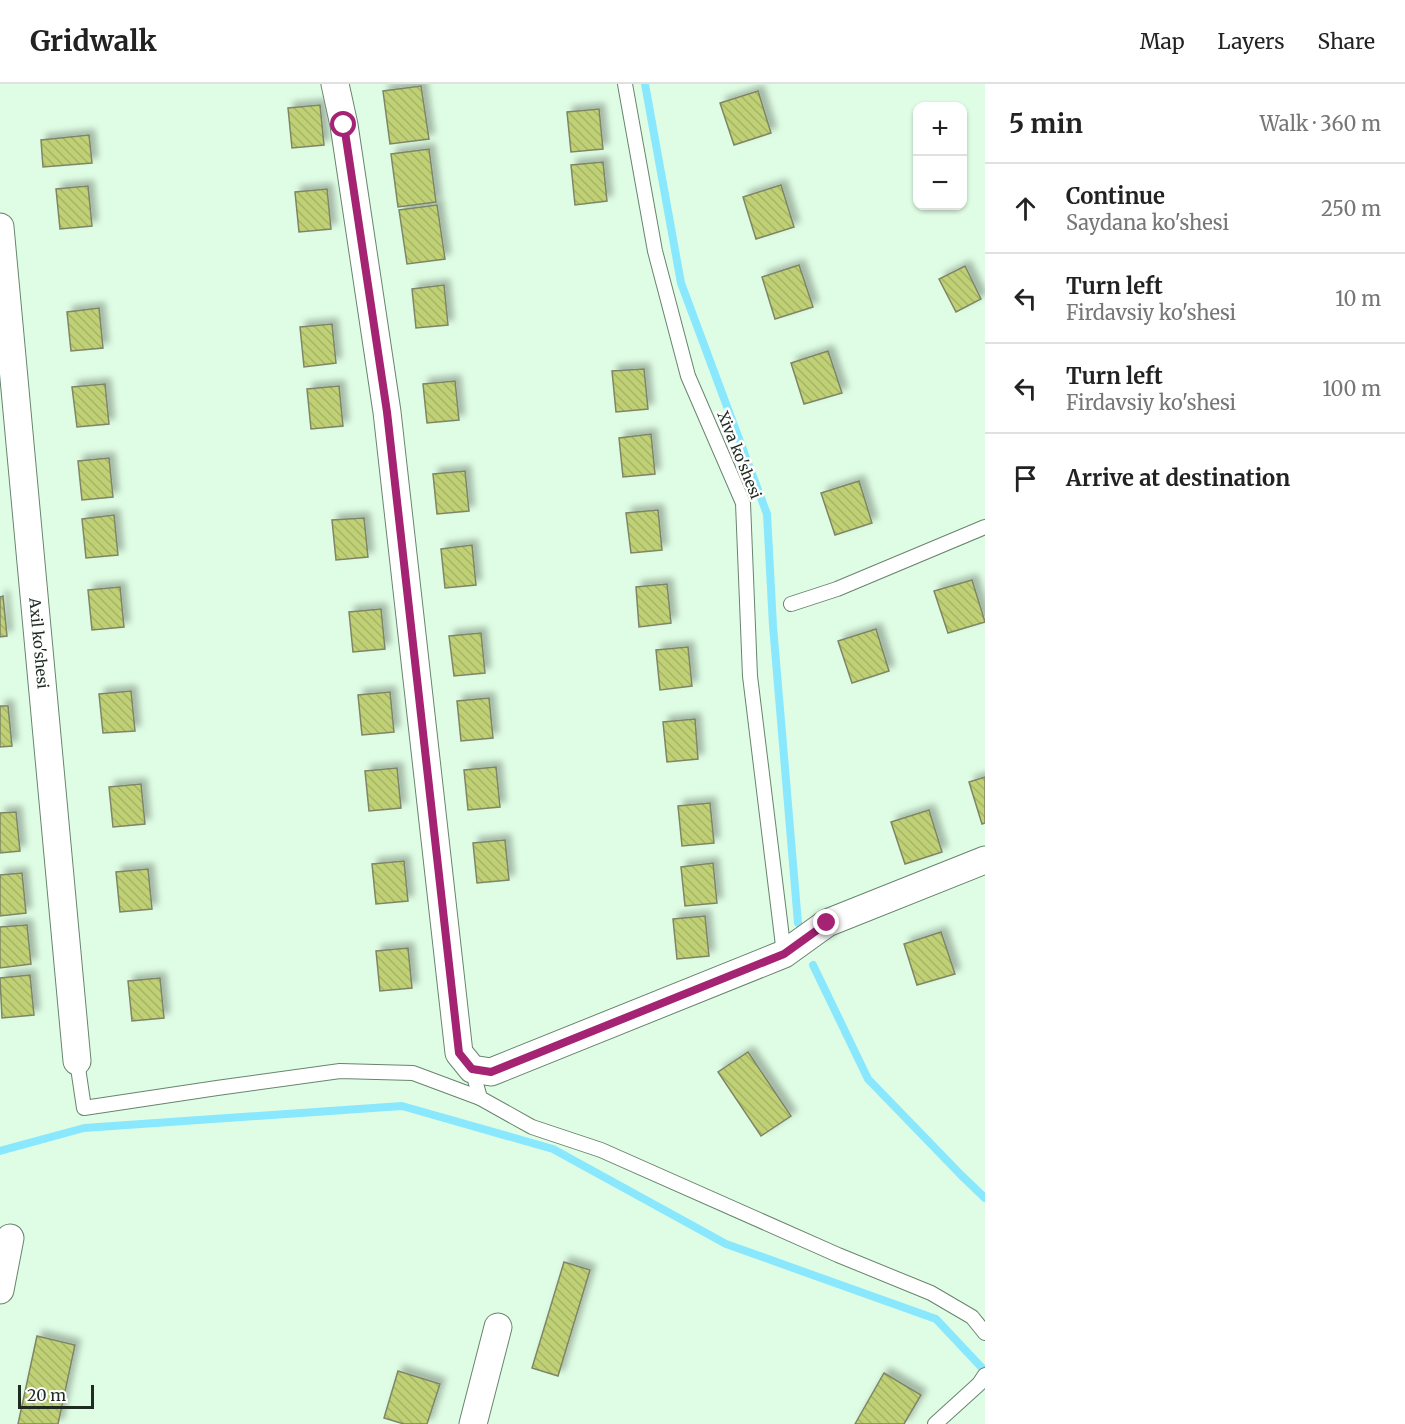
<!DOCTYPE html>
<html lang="en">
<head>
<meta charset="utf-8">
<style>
  body { margin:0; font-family:Merriweather,serif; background:#f6f6f6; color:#222 }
  .controls { position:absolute; right:18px; top:18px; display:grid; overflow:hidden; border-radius:12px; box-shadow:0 2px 4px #0004 }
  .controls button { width:54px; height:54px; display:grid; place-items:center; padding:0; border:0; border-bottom:2px solid #e0e0e0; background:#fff; color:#222; font:30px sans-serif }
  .scale { position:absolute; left:18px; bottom:15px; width:76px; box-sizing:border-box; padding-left:6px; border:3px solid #1f2a21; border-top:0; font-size:16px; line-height:21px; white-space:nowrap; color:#1f2a21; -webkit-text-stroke:4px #fff; paint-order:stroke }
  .stop { position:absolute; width:18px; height:18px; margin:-14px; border:4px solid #a42373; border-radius:50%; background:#fff }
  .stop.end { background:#a42373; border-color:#fff; box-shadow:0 2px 6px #0008 }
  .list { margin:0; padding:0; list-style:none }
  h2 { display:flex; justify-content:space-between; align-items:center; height:78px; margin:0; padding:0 24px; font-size:26px }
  h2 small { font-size:20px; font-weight:400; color:#767676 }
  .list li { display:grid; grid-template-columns:39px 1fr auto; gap:18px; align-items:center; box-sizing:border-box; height:90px; padding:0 24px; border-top:2px solid #e0e0e0 }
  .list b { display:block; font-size:22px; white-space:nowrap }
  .list p { margin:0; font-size:20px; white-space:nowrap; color:#767676 }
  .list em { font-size:20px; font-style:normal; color:#767676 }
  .icon { flex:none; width:33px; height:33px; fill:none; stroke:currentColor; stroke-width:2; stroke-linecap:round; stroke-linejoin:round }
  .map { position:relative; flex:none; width:985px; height:1340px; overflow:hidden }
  header { display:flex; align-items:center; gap:36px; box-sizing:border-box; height:84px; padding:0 30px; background:#fff; border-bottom:2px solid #e0e0e0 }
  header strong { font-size:28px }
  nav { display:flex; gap:33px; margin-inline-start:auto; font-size:21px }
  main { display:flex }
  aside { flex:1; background:#fff }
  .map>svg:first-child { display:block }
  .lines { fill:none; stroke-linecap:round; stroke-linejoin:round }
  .stream { stroke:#8ae8fe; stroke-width:8 }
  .building { fill:url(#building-back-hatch); stroke:#7f8667; stroke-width:1.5; filter:url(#shadow) }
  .service-casing { stroke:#69846e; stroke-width:16 }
  .minor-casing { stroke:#69846e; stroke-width:29 }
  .service { stroke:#fff; stroke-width:14 }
  .minor { stroke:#fff; stroke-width:27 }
  .route { stroke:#a42373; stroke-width:8 }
  .labels { text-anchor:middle; stroke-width:5; stroke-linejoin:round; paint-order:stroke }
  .street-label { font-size:15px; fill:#1f2a21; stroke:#fff }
</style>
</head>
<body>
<header>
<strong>Gridwalk</strong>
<nav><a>Map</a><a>Layers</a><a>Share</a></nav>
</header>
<main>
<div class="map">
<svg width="985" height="1340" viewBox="0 0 985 1340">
  <defs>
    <pattern id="building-back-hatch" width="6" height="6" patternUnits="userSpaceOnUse" patternTransform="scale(1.5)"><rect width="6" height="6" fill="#c0d175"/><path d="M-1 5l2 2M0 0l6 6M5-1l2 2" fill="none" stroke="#a5b465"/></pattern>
    <filter id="shadow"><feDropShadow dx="5.5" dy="-5.5" stdDeviation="3" flood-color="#0004"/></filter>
  </defs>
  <rect width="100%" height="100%" fill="#dffde4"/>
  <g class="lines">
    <g class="stream">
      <path d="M645,0L681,199L767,430L773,542L798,839"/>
      <path d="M813,881L868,995L961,1091L985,1114"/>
      <path d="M0,1067L84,1044L402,1022L553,1065L726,1160L936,1235L985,1287"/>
    </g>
  </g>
  <g class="building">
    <path d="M421,2L429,55L390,60L383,7Z"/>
    <path d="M758,7L771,49L734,61L720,19Z"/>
    <path d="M320,21L324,61L292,64L288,24Z"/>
    <path d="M599,25L603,65L571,68L567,28Z"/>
    <path d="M89,51L92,79L43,83L41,56Z"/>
    <path d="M429,65L436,118L398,123L391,70Z"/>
    <path d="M603,78L607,117L575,121L571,81Z"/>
    <path d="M781,101L794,143L756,155L743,113Z"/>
    <path d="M88,102L92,142L60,145L56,105Z"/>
    <path d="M327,105L331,145L299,148L295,108Z"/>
    <path d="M437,121L445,175L407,180L399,126Z"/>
    <path d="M799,181L813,223L775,235L762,193Z"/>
    <path d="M965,182L981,215L956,228L939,195Z"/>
    <path d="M444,201L448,241L416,244L412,205Z"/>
    <path d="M99,224L103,264L71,267L67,228Z"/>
    <path d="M332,240L336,279L304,283L300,243Z"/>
    <path d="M828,267L842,309L804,320L791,279Z"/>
    <path d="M644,285L648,325L616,328L612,287Z"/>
    <path d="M455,297L459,336L427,339L423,300Z"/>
    <path d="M105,300L109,340L77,343L72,303Z"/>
    <path d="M339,302L343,342L311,345L307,305Z"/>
    <path d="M651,350L655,390L623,393L619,354Z"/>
    <path d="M109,374L113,413L82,416L78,377Z"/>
    <path d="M465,387L469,427L437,430L433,390Z"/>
    <path d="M859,397L872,439L835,451L821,409Z"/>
    <path d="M658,426L662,466L631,469L626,429Z"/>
    <path d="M114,431L118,471L86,474L82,435Z"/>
    <path d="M364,434L368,473L336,476L332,436Z"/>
    <path d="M472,461L476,501L445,504L441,465Z"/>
    <path d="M972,496L985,538L948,549L934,507Z"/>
    <path d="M667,500L671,539L639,543L636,503Z"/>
    <path d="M120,503L124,543L92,546L88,506Z"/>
    <path d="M3,512L7,552L0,553V513Z"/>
    <path d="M381,525L385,565L353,568L349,528Z"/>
    <path d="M876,545L889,587L852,599L838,557Z"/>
    <path d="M481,549L485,589L454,592L449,552Z"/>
    <path d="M688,563L692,602L660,606L656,566Z"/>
    <path d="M131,607L135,647L103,649L99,610Z"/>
    <path d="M390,608L394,648L362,651L358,611Z"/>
    <path d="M489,614L493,654L461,657L457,617Z"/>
    <path d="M0,622H8L12,662L0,663Z"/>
    <path d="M695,635L698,675L667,678L663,638Z"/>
    <path d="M496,683L500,723L468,726L464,686Z"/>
    <path d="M397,684L401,724L369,727L365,687Z"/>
    <path d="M985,693V739L982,740L969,698Z"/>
    <path d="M141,700L145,740L113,743L109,703Z"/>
    <path d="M710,719L714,759L682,762L678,722Z"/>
    <path d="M929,726L942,768L905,780L891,738Z"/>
    <path d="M16,728L20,767L0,769V729Z"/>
    <path d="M505,756L509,796L477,799L473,759Z"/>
    <path d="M404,777L408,817L376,820L372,780Z"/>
    <path d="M713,779L717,819L685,822L681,783Z"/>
    <path d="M148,785L152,825L120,828L116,788Z"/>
    <path d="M22,789L26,829L0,832V791Z"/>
    <path d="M705,832L709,872L677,875L673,835Z"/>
    <path d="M27,841L31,880L0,884V843Z"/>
    <path d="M941,848L955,890L917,901L904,860Z"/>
    <path d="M408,864L412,904L380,907L376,867Z"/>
    <path d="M30,891L34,931L2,934L0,894Z"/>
    <path d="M160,894L164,934L132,937L128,897Z"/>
    <path d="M748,968L791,1032L761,1052L718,988Z"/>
    <path d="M564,1178L590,1186L558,1292L532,1284Z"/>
    <path d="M37,1252L75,1261L58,1340H18Z"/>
    <path d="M398,1287L440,1300L427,1340H404L384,1334Z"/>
    <path d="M884,1289L921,1311L904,1340H855Z"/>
  </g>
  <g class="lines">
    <defs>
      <g id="service">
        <path d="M625,0L655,167L688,292L743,419L750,592L784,870"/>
        <path d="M791,520L837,505L985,443"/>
        <path d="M77,977L84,1024L217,1004L340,987L413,989L480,1014"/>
        <path d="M472,985L480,1014L532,1043L601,1066L838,1171L931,1209L972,1233L985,1249"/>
        <path d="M935,1340L979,1300L985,1291"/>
      </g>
      <g id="minor">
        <path d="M335,0L344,41L387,328L459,969L472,985L491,988L784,870L827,839L985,776"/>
        <path id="s1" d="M0,143L77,977"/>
        <path d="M0,1206L10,1154"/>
        <path d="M473,1340L498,1243"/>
      </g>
    </defs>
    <use href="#service" class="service-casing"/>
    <use href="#minor" class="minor-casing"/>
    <use href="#service" class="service"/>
    <use href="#minor" class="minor"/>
  </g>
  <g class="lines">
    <path class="route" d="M344,41L387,328L459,969L472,985L491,988L784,870L827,839"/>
  </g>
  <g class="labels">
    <g class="street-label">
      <text transform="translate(739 371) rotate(68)" y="5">Xiva ko'shesi</text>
      <text dy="5" stroke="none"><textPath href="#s1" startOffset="418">Axil ko'shesi</textPath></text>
    </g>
  </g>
</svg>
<div class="controls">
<button>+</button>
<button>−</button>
</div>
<div class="scale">20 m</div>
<div class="stop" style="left:344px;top:41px"></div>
<div class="stop end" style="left:827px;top:839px"></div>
</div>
<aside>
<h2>5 min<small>Walk · 360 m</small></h2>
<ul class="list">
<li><svg class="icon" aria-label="ahead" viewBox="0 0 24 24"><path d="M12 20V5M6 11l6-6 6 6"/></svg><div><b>Continue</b><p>Saydana ko'shesi</p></div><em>250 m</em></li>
<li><svg class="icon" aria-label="left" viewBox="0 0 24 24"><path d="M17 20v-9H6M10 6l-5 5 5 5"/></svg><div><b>Turn left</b><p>Firdavsiy ko'shesi</p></div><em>10 m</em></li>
<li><svg class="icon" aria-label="left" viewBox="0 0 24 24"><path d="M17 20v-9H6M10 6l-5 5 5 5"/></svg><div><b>Turn left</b><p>Firdavsiy ko'shesi</p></div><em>100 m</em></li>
<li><svg class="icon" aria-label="arrive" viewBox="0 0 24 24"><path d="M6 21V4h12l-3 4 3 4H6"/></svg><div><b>Arrive at destination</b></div></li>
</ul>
</aside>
</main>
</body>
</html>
